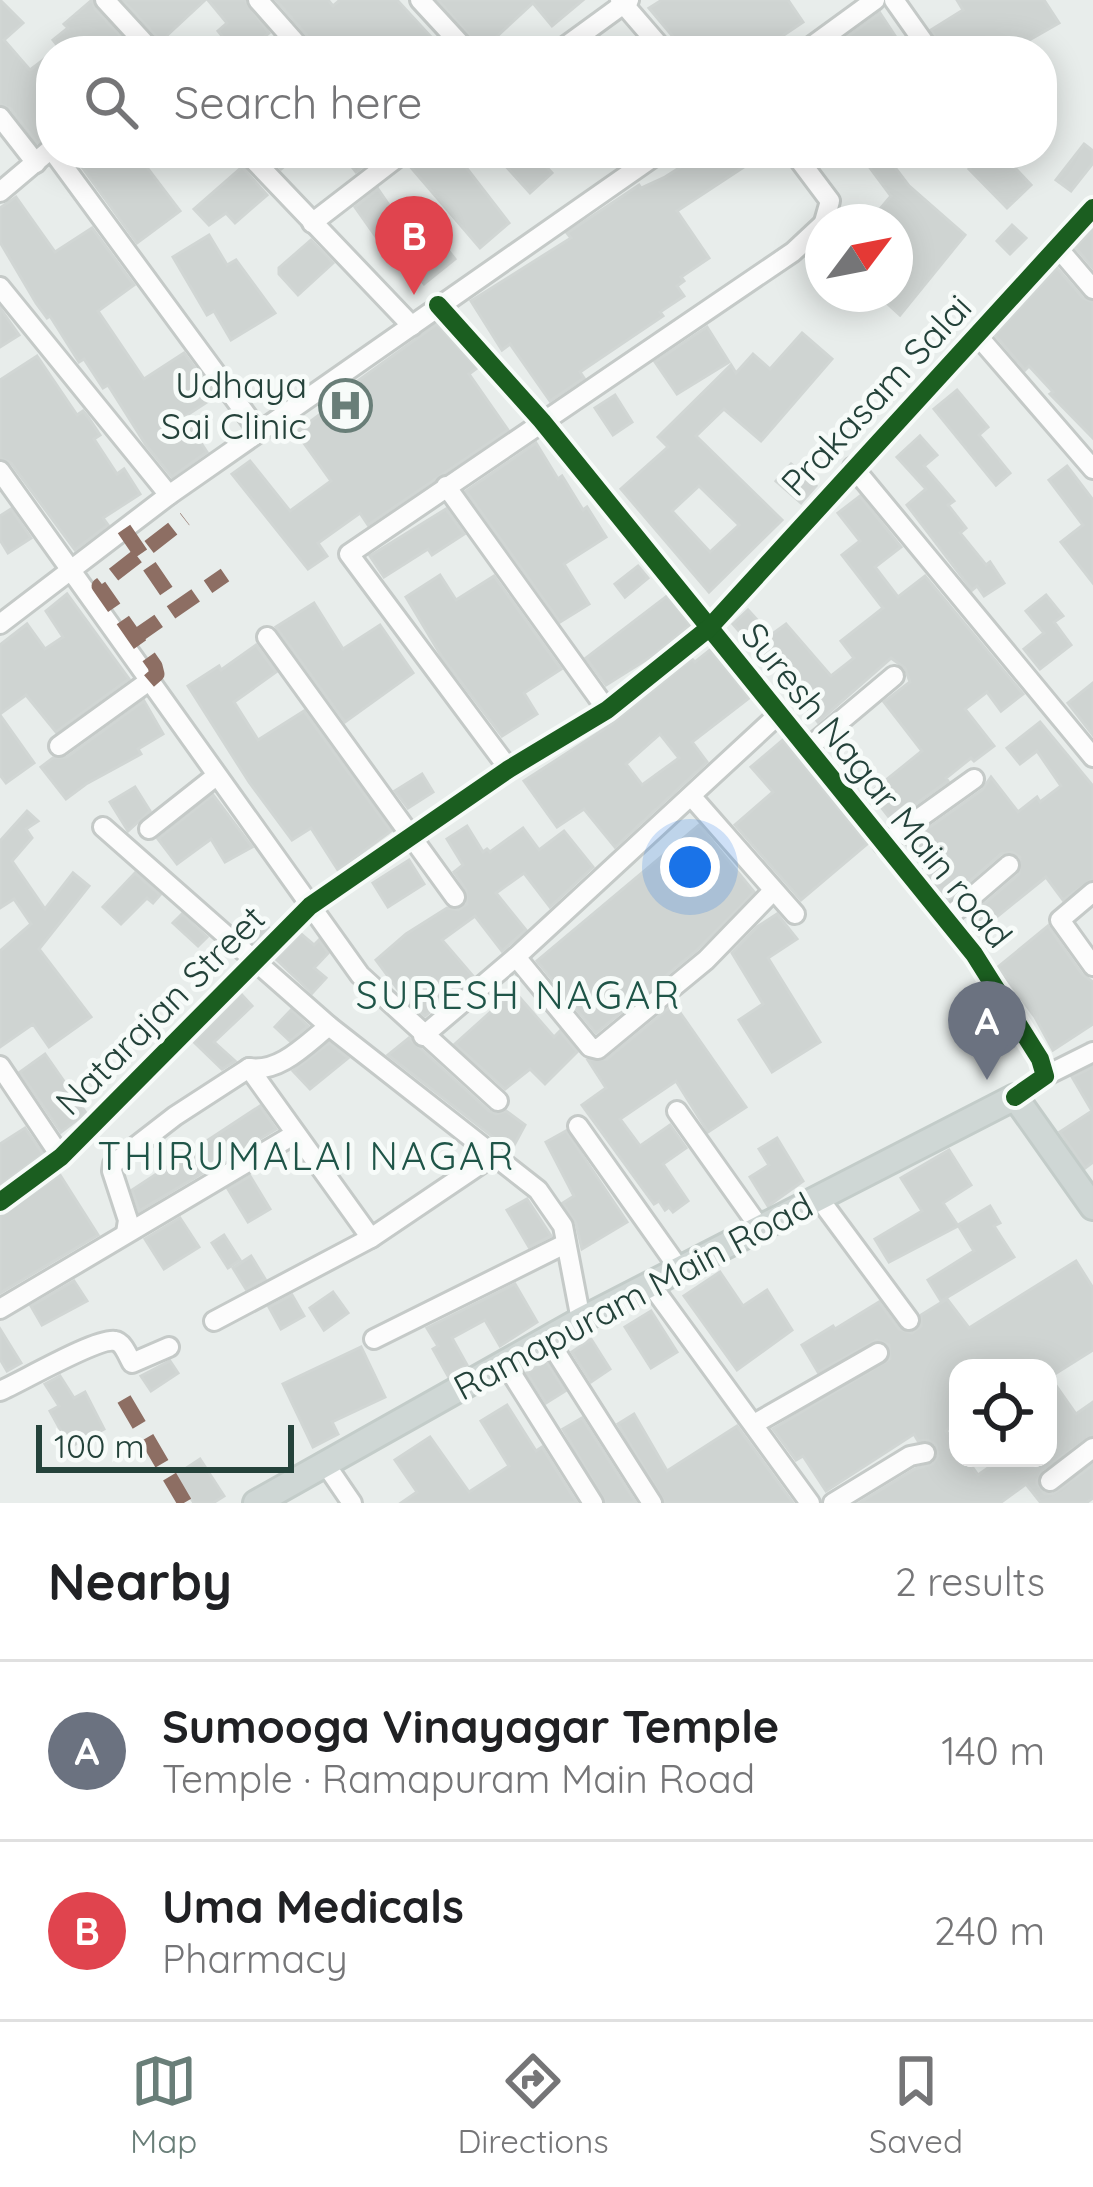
<!DOCTYPE html>
<html lang="en">
<head>
<meta charset="utf-8">
<style>
  body { margin:0; font-family:Quicksand,sans-serif; background:#f6f6f6; color:#202124 }
  .controls { position:absolute; right:36px; bottom:36px; display:grid; overflow:hidden; border-radius:24px; box-shadow:0 6px 30px #0003 }
  .controls button { width:108px; height:108px; display:grid; place-items:center; padding:0; border:0; border-bottom:3px solid #e0e0e0; background:#fff; color:#202124; font:60px sans-serif }
  .compass { position:absolute; left:805px; top:204px; width:108px; height:108px; border-radius:50%; background:#fff; box-shadow:0 6px 30px #0003; rotate:58deg }
  .scale { position:absolute; left:36px; bottom:30px; width:258px; box-sizing:border-box; padding-left:12px; border:6px solid #24423a; border-top:0; font-size:33px; line-height:42px; white-space:nowrap; color:#24423a; -webkit-text-stroke:9px #f7fbf9; paint-order:stroke }
  .you { position:absolute; left:690px; top:867px; width:42px; height:42px; margin:-30px; border:9px solid #fff; border-radius:50%; background:#1a73e8; box-shadow:0 0 0 18px #1a73e833 }
  .badge { display:grid; place-items:center; width:78px; height:78px; border-radius:50%; background:#697e78; color:#fff; font-size:39px; font-weight:700 }
  .pin { position:absolute; translate:-50% -99px; filter:drop-shadow(0 3px 6px #0008) }
  .pin::after { content:''; position:absolute; top:63px; width:42px; height:36px; background:inherit; clip-path:polygon(0 0,100% 0,50% 100%) }
  .list { margin:0; padding:0; list-style:none }
  h2 { display:flex; justify-content:space-between; align-items:center; height:156px; margin:0; padding:0 48px; font-size:51px }
  h2 small { font-size:39px; font-weight:400; color:#757577 }
  .list li { display:grid; grid-template-columns:78px 1fr auto; gap:36px; align-items:center; box-sizing:border-box; height:180px; padding:0 48px; border-top:3px solid #e0e0e0 }
  .list b { display:block; font-size:45px; white-space:nowrap }
  .list p { margin:0; font-size:39px; white-space:nowrap; color:#757577 }
  .list em { font-size:39px; font-style:normal; color:#757577 }
  .icon { flex:none; width:66px; height:66px; fill:none; stroke:currentColor; stroke-width:2; stroke-linecap:round; stroke-linejoin:round }
  .map { position:relative; flex:none; width:1093px; height:1503px; overflow:hidden }
  .search { position:absolute; background:#fff; box-shadow:0 6px 30px #0003; left:36px; right:36px; top:36px; height:132px; display:flex; align-items:center; gap:30px; box-sizing:border-box; padding:0 42px; border-radius:48px; color:#757577; font-size:45px }
  .sheet { height:516px; background:#fff }
  nav { display:flex; justify-content:space-around; align-items:center; box-sizing:border-box; height:168px; border-top:3px solid #e0e0e0; background:#fff; font-size:33px; color:#757577 }
  nav a { display:grid; justify-items:center; gap:6px }
  nav .on { color:#697e78 }
  .map>svg:first-child { display:block }
  .building { fill:#cfd4d2; stroke:#d1d6d4; stroke-width:3; fill-rule:evenodd }
  .lines { fill:none; stroke-linecap:round; stroke-linejoin:round }
  .minor-casing { stroke:#c5cac8; stroke-width:24 }
  .major-casing { stroke:#c3ccc9; stroke-width:30 }
  .minor { stroke:#fcfcfc; stroke-width:18 }
  .major { stroke:#cfd7d5; stroke-width:24 }
  .quiet { stroke:#8d6e63; stroke-width:15; stroke-dasharray:30 15; stroke-linecap:butt }
  .cycleway-casing { stroke:#f7fbf9; stroke-width:26 }
  .cycleway { stroke:#1b5e20; stroke-width:18 }
  .labels { text-anchor:middle; stroke-width:10; stroke-linejoin:round; paint-order:stroke }
  .poi-label { font-size:36px; fill:#24423a; stroke:#f7fbf9; text-anchor:end }
  .street-label { font-size:36px; fill:#24423a; stroke:#f7fbf9 }
  .neighbourhood-label { font-size:39px; letter-spacing:3px; fill:#1f5548; stroke:#f7fbf9 }
</style>
</head>
<body>
<div class="map">
<svg width="1093" height="1503" viewBox="0 0 1093 1503">
  <rect width="100%" height="100%" fill="#e8edeb"/>
  <g class="building">
    <path d="M0,0L23,23L4,40L30,70L51,54V135L37,143L11,109L0,104Z"/>
    <path d="M92,0L95,9L134,51H62L53,40L68,28L64,24Z"/>
    <path d="M123,0H205L161,41Z"/>
    <path d="M208,0H245L269,33L247,51H234L218,31L227,23Z"/>
    <path d="M276,0H328L333,6L340,0H397L433,39L419,51H386L378,42L367,51H321Z"/>
    <path d="M438,0H583L552,26L533,3L482,50Z"/>
    <path d="M662,0H788L803,22L760,51H685L649,8Z"/>
    <path d="M957,0H1044L1059,23L1010,51H943L931,30L963,10Z"/>
    <path d="M880,13L905,51H828Z"/>
    <path d="M1084,144L1093,151V163L1071,191L1056,180Z"/>
    <path d="M72,153H136L180,211L137,243Z"/>
    <path d="M266,153H300L281,169Z"/>
    <path d="M341,153H381L356,172Z"/>
    <path d="M422,153H455L509,223L480,248L409,165Z"/>
    <path d="M494,153H534L552,173L530,193Z"/>
    <path d="M691,153H765L677,211L709,258L681,277L684,281L677,286L684,296L660,312L663,316L580,372L584,378L550,401L510,344L502,350L471,301L571,238L567,233L639,185L641,188L665,177L695,158Z"/>
    <path d="M859,153H884L909,186L965,235L900,315L877,294H895V222H881L874,216L891,196Z"/>
    <path d="M986,153H1001L1031,185L1007,208L969,169Z"/>
    <path d="M242,167L267,195L235,223L226,213L209,225L194,209Z"/>
    <path d="M378,189L415,243L432,230L455,259L424,284L388,239L381,244L355,207Z"/>
    <path d="M16,197L55,252L92,228L134,285L98,311L144,379L184,353L216,396L184,417L207,452L172,477L146,445L108,385L103,388L84,359L79,362L50,316L47,318L36,303L0,242V208Z"/>
    <path d="M1012,225L1026,238L1010,254L997,241Z"/>
    <path d="M1093,230V268L1075,247Z"/>
    <path d="M209,235L227,265L236,260L275,313L231,340L214,311L207,315L173,257Z"/>
    <path d="M311,240L333,263L298,295L279,274V268Z"/>
    <path d="M1057,268L1083,298L1093,302V438L1050,394L1053,392L1029,366L1025,370L995,335Z"/>
    <path d="M0,308L19,335L0,347Z"/>
    <path d="M437,324L477,368L469,374L508,430L368,525L360,513L318,543L327,556L308,569L232,474L250,461L290,511L331,481L296,432L330,407L327,403Z"/>
    <path d="M707,327L729,362L677,394L655,362Z"/>
    <path d="M802,333L832,359L761,441L724,409L696,436L782,520L709,592L621,489L668,447L658,437L731,365L736,373L753,354L770,369ZM699,486L739,525L710,552L672,511Z"/>
    <path d="M37,356L77,415L83,411L88,417L100,435L94,439L117,474L124,469L140,494L103,518L108,525L75,550L11,463L0,458V380Z"/>
    <path d="M957,390L988,427L979,435L1010,473L996,485L934,409Z"/>
    <path d="M615,395L632,422L613,435L595,408Z"/>
    <path d="M920,436L937,455L924,466L954,501L948,505L966,528L960,533L986,565L990,562L1004,583L984,596L977,586L972,590L907,505L926,489L897,457Z"/>
    <path d="M536,443L558,479L562,476L583,510L587,507L606,537L564,564L589,604L560,622L466,491Z"/>
    <path d="M791,464L816,486L801,503L776,481Z"/>
    <path d="M1067,466L1093,500V583L1061,542L1083,525L1049,480Z"/>
    <path d="M860,496L901,547L875,567L898,597L925,576L1023,694L1001,711L987,692L965,709L994,746L974,761L971,758L946,778L948,781L892,821L870,793L922,751L884,702L910,682L905,668L891,658L818,722L798,697L808,689L784,658L774,665L756,642L752,646L733,624L748,610L771,635L786,624L831,676L854,658L841,641L883,608L842,555L860,541L838,513Z"/>
    <path d="M11,509L31,538L8,553L0,540V516Z"/>
    <path d="M446,509L464,534L432,555L428,549L384,577L370,556Z"/>
    <path d="M638,566L648,578L625,597L615,584Z"/>
    <path d="M440,575L456,600L494,576L561,669L524,693L537,714L502,736L442,657L406,597Z"/>
    <path d="M67,594L129,679L56,732L26,695L0,714V645L27,624L45,649L63,637L46,611Z"/>
    <path d="M1046,595L1063,616L1054,622L1071,645L1040,669L1024,649L1044,633L1026,611Z"/>
    <path d="M667,596L690,625L652,656L606,685L586,658Z"/>
    <path d="M314,603L343,649L380,625L413,673L345,722L276,627Z"/>
    <path d="M256,645L276,672L234,702L258,740L304,711L391,831L338,870L311,828L292,840L249,782L188,686L219,666L221,670Z"/>
    <path d="M710,650L749,698L692,742L707,762L615,847L584,809L557,827L524,781L612,724L692,659L695,662ZM660,734L679,758L642,785L626,764Z"/>
    <path d="M1093,683V735L1068,703Z"/>
    <path d="M144,701L163,734L138,749L141,754L86,784L66,799L41,767L53,758L67,757Z"/>
    <path d="M0,715L34,763L6,783L0,775Z"/>
    <path d="M1040,722L1093,786V879L1063,900L1046,877L978,932L968,918L1019,874L1020,857L1012,852L1001,854L948,900L906,844L982,790L991,777L1018,812L1037,797L1040,802L1061,786L1037,751L1020,764L1007,748Z"/>
    <path d="M783,740L867,844L801,900L735,825L773,792L751,767Z"/>
    <path d="M422,774L433,792L408,808L395,791Z"/>
    <path d="M135,787L150,811L128,831L110,802Z"/>
    <path d="M213,795L252,847L225,862L211,839L177,864L158,839Z"/>
    <path d="M27,811L38,821L26,829L32,838L12,861L45,909L73,873L89,886L39,949L91,1017L49,1047L33,1024L0,1047V951L31,924L14,899L0,908V841Z"/>
    <path d="M699,825L754,892L697,950L596,1033L537,961Z"/>
    <path d="M467,826L483,852L487,849L490,852L523,828L539,850L564,831L593,867L550,907L524,873L496,893L526,930L502,951L475,916L442,940L473,976L425,1016L402,995L376,960L406,934L447,908L458,910L467,904L466,890L454,872L463,865L447,839Z"/>
    <path d="M409,860L424,884L388,907L373,883Z"/>
    <path d="M135,873L160,895L153,903L147,898L121,924L103,907Z"/>
    <path d="M182,914L207,937L198,946L173,923Z"/>
    <path d="M777,914L797,939L768,958L820,1042L772,1072L739,1020L763,1004L732,953L757,927Z"/>
    <path d="M256,918L269,928L255,943L244,933Z"/>
    <path d="M1048,926L1082,974L1093,982V1024L1053,1050L1035,1017L998,967Z"/>
    <path d="M301,934L314,945L319,940L328,953L314,968L326,978L312,993L276,959Z"/>
    <path d="M514,991L554,1037L560,1031L577,1052L545,1084L530,1069L505,1089L455,1044Z"/>
    <path d="M241,994L252,1006L214,1042L235,1061L222,1069L194,1042Z"/>
    <path d="M674,1004L746,1107L708,1132L676,1081L620,1119L640,1146L670,1125L686,1148L663,1164L688,1201L673,1212L669,1207L665,1210L659,1201L654,1204L582,1105L606,1088L588,1060L607,1059Z"/>
    <path d="M291,1010L308,1026L290,1041L275,1027Z"/>
    <path d="M409,1038L489,1111L496,1114L506,1111L525,1125L511,1151L388,1055Z"/>
    <path d="M329,1043L348,1058L310,1089L293,1071Z"/>
    <path d="M45,1054L86,1113L61,1132L20,1072Z"/>
    <path d="M1093,1067V1162L1085,1168L1060,1132L1092,1111L1072,1077Z"/>
    <path d="M260,1106L276,1129L139,1211L132,1190Z"/>
    <path d="M25,1128L43,1154L0,1185V1144Z"/>
    <path d="M566,1131L627,1222L582,1249L576,1223L563,1203L574,1196L546,1142Z"/>
    <path d="M777,1138L803,1181L768,1206L750,1177L769,1165L759,1149Z"/>
    <path d="M949,1150L971,1185L943,1203L958,1226L889,1262L875,1239L922,1211L901,1178Z"/>
    <path d="M60,1175L98,1235L0,1293V1215Z"/>
    <path d="M250,1176L270,1209L248,1222L228,1189Z"/>
    <path d="M527,1199L551,1236L529,1247L507,1210Z"/>
    <path d="M990,1206L1000,1223L994,1226L1014,1257L941,1301L928,1280L974,1251L958,1225Z"/>
    <path d="M180,1218L199,1247L164,1269L145,1239Z"/>
    <path d="M224,1235L240,1260L228,1268L212,1243Z"/>
    <path d="M251,1256L265,1279L246,1289L233,1268Z"/>
    <path d="M1076,1261L1093,1288V1350L1050,1377L1076,1414L1093,1402V1435L1042,1470L1037,1482L1044,1493L1053,1494L1093,1465V1498L1086,1503H1041L1026,1484L1000,1503H859L915,1469L933,1464L938,1456L936,1445L928,1440L918,1441L914,1434L826,1491L803,1456L796,1460L773,1429L890,1359L889,1345L877,1340L818,1372L802,1345L833,1326L835,1329L879,1302L899,1329L912,1333L921,1326V1315L947,1299L969,1328ZM958,1368H1048V1458H1017L1007,1465L1002,1458L978,1475L966,1458H958V1447L946,1431L958,1419Z"/>
    <path d="M720,1272L743,1306L767,1290L792,1330L737,1370L684,1296Z"/>
    <path d="M74,1281L87,1301L42,1325L31,1306Z"/>
    <path d="M515,1284L537,1322L500,1346L485,1320L452,1338L467,1365L448,1376L433,1349L438,1346L427,1328Z"/>
    <path d="M333,1292L348,1313L324,1330L310,1308Z"/>
    <path d="M292,1295L304,1316L281,1329L269,1307Z"/>
    <path d="M651,1311L677,1352L651,1368L625,1327Z"/>
    <path d="M0,1329L21,1363L7,1371L0,1359Z"/>
    <path d="M591,1339L610,1369L591,1382L572,1352Z"/>
    <path d="M361,1347L385,1397L332,1422L338,1434L313,1447L283,1384Z"/>
    <path d="M170,1361L178,1373L151,1391L141,1376Z"/>
    <path d="M546,1361L565,1391L546,1403L527,1373Z"/>
    <path d="M60,1376L74,1398L85,1392L104,1429L70,1447L50,1411L59,1406L45,1384Z"/>
    <path d="M507,1405L536,1451L542,1447L577,1503H401L417,1492L395,1460L430,1437L469,1492L509,1466L481,1421Z"/>
    <path d="M634,1414L667,1471L737,1426L793,1503H665L618,1424Z"/>
    <path d="M582,1418L636,1503H606L563,1429Z"/>
    <path d="M200,1459L224,1496L213,1503H194L176,1475Z"/>
  </g>
  <g class="lines">
    <defs>
      <g id="minor">
        <path d="M105,0L152,51"/>
        <path d="M258,0L303,51"/>
        <path d="M420,0L467,51"/>
        <path d="M620,0L664,51"/>
        <path d="M894,0L930,51"/>
        <path d="M559,51L629,0"/>
        <path d="M805,51L875,0"/>
        <path d="M0,117L36,163"/>
        <path d="M54,153L259,432"/>
        <path d="M247,153L412,326"/>
        <path d="M794,153L830,201L824,222"/>
        <path d="M0,192L51,149"/>
        <path d="M312,223L403,153"/>
        <path d="M1058,248L1093,289"/>
        <path d="M0,287L169,495"/>
        <path d="M438,305L542,421L974,954L1040,1059L1045,1076L1015,1097"/>
        <path d="M977,335L1093,469"/>
        <path d="M853,467L1093,757"/>
        <path d="M0,471L360,975L498,1101"/>
        <path d="M446,486L607,710"/>
        <path d="M0,624L169,495L659,153"/>
        <path d="M267,637L455,897"/>
        <path d="M59,746L149,681"/>
        <path d="M807,749L894,676"/>
        <path d="M509,769L349,554L793,252L823,224"/>
        <path d="M692,797L795,914"/>
        <path d="M103,827L329,1026L538,1190L563,1226L581,1320"/>
        <path d="M149,829L216,776"/>
        <path d="M883,844L974,779"/>
        <path d="M1093,892L1060,920L1093,966"/>
        <path d="M945,920L1009,865"/>
        <path d="M516,957L590,1047L598,1049L706,960L773,891"/>
        <path d="M423,1036L516,957L778,715"/>
        <path d="M0,1066L61,1157"/>
        <path d="M249,1068L371,1238"/>
        <path d="M1045,1076L1093,1052"/>
        <path d="M677,1111L760,1228"/>
        <path d="M578,1126L680,1270"/>
        <path d="M818,1197L909,1320"/>
        <path d="M0,1202L61,1157L310,906L509,769L607,710L709,628L1093,208"/>
        <path d="M126,1233L128,1220L112,1171L113,1164L175,1116L249,1068C280,1073 306,1044 329,1026"/>
        <path d="M652,1286L810,1503"/>
        <path d="M0,1309L295,1134"/>
        <path d="M214,1321L371,1238L494,1155"/>
        <path d="M547,1338L652,1503"/>
        <path d="M374,1339L565,1244"/>
        <path d="M505,1363L593,1503"/>
        <path d="M0,1391C21,1382 98,1337 115,1341C123,1342 128,1356 132,1363L169,1347"/>
        <path d="M754,1424L878,1353"/>
        <path d="M324,1462L352,1503"/>
        <path d="M1050,1481L1093,1448"/>
        <path d="M833,1503L910,1456L925,1453"/>
      </g>
      <path id="major" d="M256,1503L581,1320L1015,1097L1093,1207"/>
    </defs>
    <use href="#minor" class="minor-casing"/>
    <use href="#major" class="major-casing"/>
    <use href="#minor" class="minor"/>
    <use href="#major" class="major"/>
    <g class="quiet">
      <path d="M124,529L178,608"/>
      <path d="M134,638L225,575"/>
      <path d="M149,681L157,674L155,666L99,586L185,519"/>
      <path d="M124,1399L185,1503"/>
    </g>
    <defs>
      <g id="cycleway">
        <path d="M438,305L542,421L974,954L1040,1059L1045,1076L1015,1097"/>
        <path d="M0,1202L61,1157L310,906L509,769L607,710L709,628L1093,208"/>
      </g>
    </defs>
    <use href="#cycleway" class="cycleway-casing"/>
    <use href="#cycleway" class="cycleway"/>
  </g>
  <defs>
    <symbol id="hospital-ring" viewBox="-11 -11 22 22"><circle r="9.5" fill="#f7fbf9" stroke="#697e78" stroke-width="1.5"/><path d="M-5-5h3v3.5h4V-5h3V5h-3V1.5h-4V5h-3Z" fill="#697e78"/></symbol>
  </defs>
  <g fill-rule="evenodd">
    <use href="#hospital-ring" x="316" y="376" width="59" height="59"/>
  </g>
  <g class="labels">
    <g class="poi-label">
      <text x="307" y="398">Udhaya<tspan x="307" dy="41">Sai Clinic</tspan></text>
    </g>
    <g class="street-label">
      <text transform="translate(876 395) rotate(-47)" y="13">Prakasam Salai</text>
      <text transform="translate(877 785) rotate(51)" y="13">Suresh Nagar Main road</text>
      <text transform="translate(160 1010) rotate(-45)" y="13">Natarajan Street</text>
      <text transform="translate(633 1296) rotate(-28)" y="13">Ramapuram Main Road</text>
    </g>
    <g class="neighbourhood-label">
      <text x="519" y="1009">SURESH NAGAR</text>
      <text x="307" y="1170">THIRUMALAI NAGAR</text>
    </g>
  </g>
</svg>
<div class="controls">
<button><svg class="icon" aria-label="locate" viewBox="0 0 24 24"><circle cx="12" cy="12" r="6"/><path d="M12 2v4M12 18v4M2 12h4M18 12h4"/></svg></button>
</div>
<svg class="compass" viewBox="-18 -18 36 36"><path d="M0-13l5 13h-10z" fill="#e53935"/><path d="M0 13l5-13h-10z" fill="#757577"/></svg>
<div class="scale">100 m</div>
<div class="you"></div>
<div class="pin badge" style="left:987px;top:1080px;background:#6b7280">A</div>
<div class="pin badge" style="left:414px;top:295px;background:#e0444e">B</div>
<div class="search"><svg class="icon" aria-label="search" viewBox="0 0 24 24"><circle cx="10" cy="10" r="6"/><path d="M15 15l6 6"/></svg>Search here</div>
</div>
<section class="sheet">
<h2>Nearby<small>2 results</small></h2>
<ul class="list">
<li><span class="badge" style="background:#6b7280">A</span><div><b>Sumooga Vinayagar Temple</b><p>Temple · Ramapuram Main Road</p></div><em>140 m</em></li>
<li><span class="badge" style="background:#e0444e">B</span><div><b>Uma Medicals</b><p>Pharmacy</p></div><em>240 m</em></li>
</ul>
</section>
<nav>
<a class="on"><svg class="icon" aria-label="map" viewBox="0 0 24 24"><path d="M3 6l6-2 6 2 6-2v14l-6 2-6-2-6 2zM9 4v14M15 6v14"/></svg>Map</a>
<a><svg class="icon" aria-label="directions" viewBox="0 0 24 24"><path d="M12 3l9 9-9 9-9-9zM9 14v-3h6M13 9l2 2-2 2"/></svg>Directions</a>
<a><svg class="icon" aria-label="saved" viewBox="0 0 24 24"><path d="M7 4h10v16l-5-4-5 4z"/></svg>Saved</a>
</nav>
</body>
</html>
